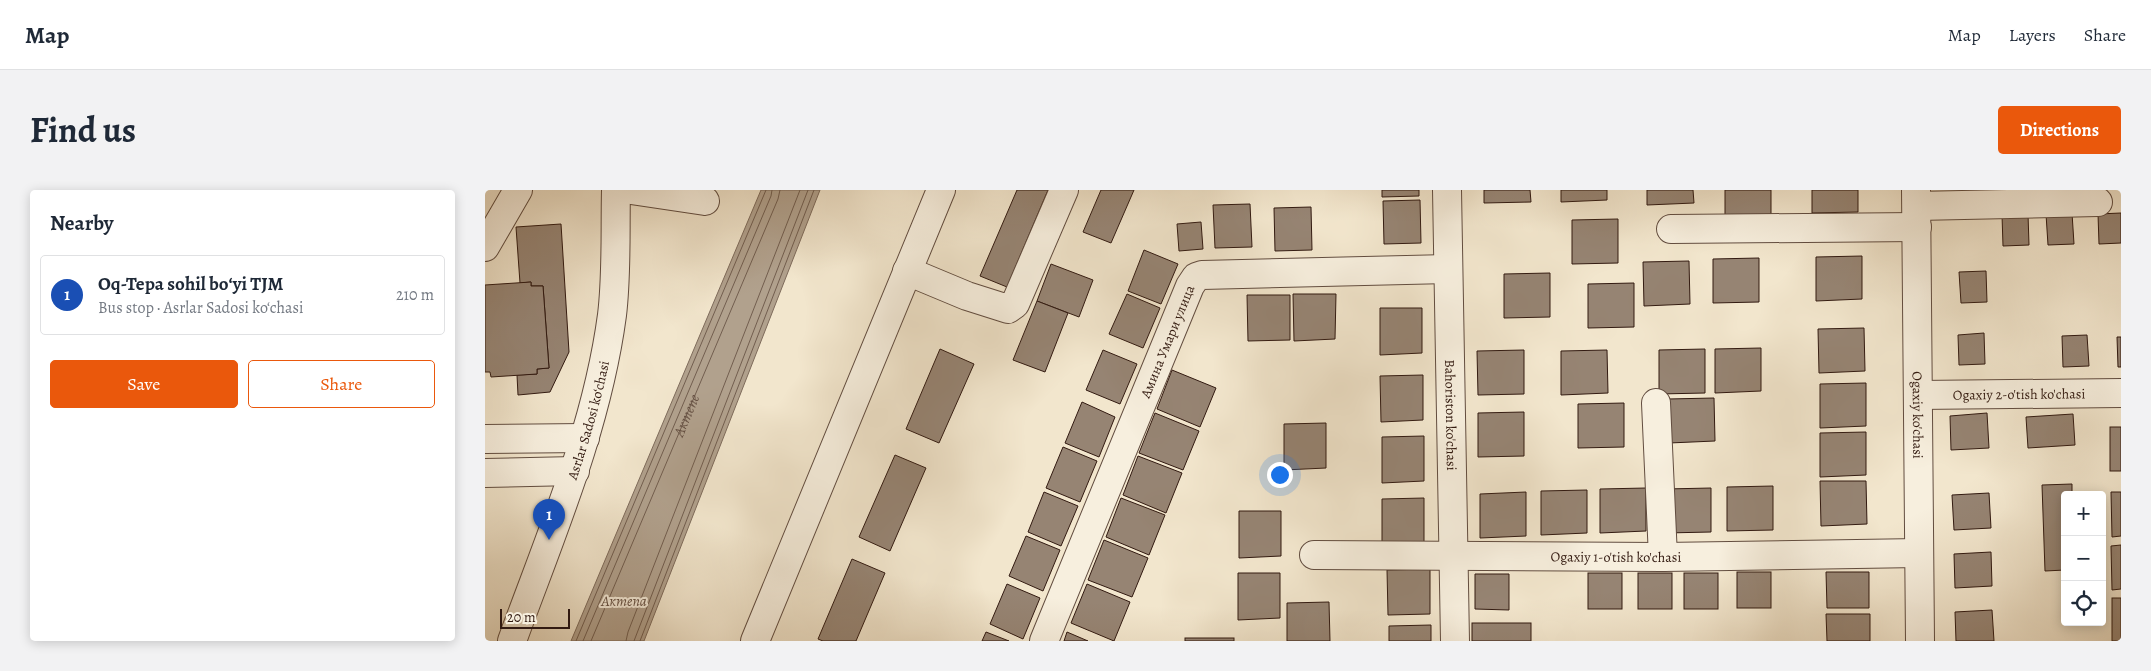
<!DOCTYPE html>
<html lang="en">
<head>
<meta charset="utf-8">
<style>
  body { margin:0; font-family:Alegreya,serif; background:#f2f2f3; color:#1f2937 }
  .controls { position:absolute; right:15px; bottom:15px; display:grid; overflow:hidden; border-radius:5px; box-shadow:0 2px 12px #0003 }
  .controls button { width:45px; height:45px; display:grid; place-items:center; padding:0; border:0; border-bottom:1px solid #e0e1e3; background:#fff; color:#1f2937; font:25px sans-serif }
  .scale { position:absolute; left:15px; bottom:12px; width:70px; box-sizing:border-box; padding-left:5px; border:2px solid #321a11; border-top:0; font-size:14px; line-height:18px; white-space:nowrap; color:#321a11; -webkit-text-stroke:4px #f7efde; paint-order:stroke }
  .you { position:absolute; left:794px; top:284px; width:18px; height:18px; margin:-12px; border:4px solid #fff; border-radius:50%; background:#1a73e8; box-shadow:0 0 0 8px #1a73e833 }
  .badge { display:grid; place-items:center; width:32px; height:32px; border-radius:50%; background:#ea580c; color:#fff; font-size:16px; font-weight:700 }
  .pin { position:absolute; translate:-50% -41px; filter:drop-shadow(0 1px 2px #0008) }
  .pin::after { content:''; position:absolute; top:26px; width:18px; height:15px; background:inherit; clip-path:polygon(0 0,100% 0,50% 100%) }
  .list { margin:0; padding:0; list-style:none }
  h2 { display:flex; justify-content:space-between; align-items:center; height:65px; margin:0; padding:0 20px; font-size:21px }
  h2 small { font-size:16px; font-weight:400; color:#747a83 }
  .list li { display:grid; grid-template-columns:32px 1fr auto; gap:15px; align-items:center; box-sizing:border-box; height:80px; margin:0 10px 10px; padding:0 10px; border:1px solid #e0e1e3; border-radius:5px }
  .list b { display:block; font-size:19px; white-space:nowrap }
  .list p { margin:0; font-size:16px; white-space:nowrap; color:#747a83 }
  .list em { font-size:16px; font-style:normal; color:#747a83 }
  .actions { display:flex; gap:10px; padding:15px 20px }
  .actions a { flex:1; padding:11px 0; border:1px solid #ea580c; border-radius:5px; text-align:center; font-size:18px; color:#ea580c }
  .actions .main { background:#ea580c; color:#fff }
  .icon { flex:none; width:28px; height:28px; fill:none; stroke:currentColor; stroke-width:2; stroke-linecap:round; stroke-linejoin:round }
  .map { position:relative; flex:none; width:1636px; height:451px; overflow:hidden; border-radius:5px }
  header { display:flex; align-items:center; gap:30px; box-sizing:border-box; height:70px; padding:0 25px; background:#fff; border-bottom:1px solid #e0e1e3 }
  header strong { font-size:24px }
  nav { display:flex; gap:28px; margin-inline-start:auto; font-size:18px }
  .intro { display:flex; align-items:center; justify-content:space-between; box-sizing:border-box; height:120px; padding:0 30px }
  h1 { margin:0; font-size:35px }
  .button { padding:12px 22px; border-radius:5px; background:#ea580c; color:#fff; font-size:18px; font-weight:700 }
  main { display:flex; gap:30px; padding:0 30px }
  aside { flex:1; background:#fff; border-radius:5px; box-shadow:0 2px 12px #0003 }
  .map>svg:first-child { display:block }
  .water { fill:#b1a18d; stroke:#7e6b5b }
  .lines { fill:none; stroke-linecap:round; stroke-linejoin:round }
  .shore { stroke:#725e4f; stroke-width:1 }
  .building { fill:#968473; stroke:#321a11 }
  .minor-casing { stroke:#624d40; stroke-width:30 }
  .minor { stroke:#f7efde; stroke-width:28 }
  .labels { text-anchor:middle; stroke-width:4; stroke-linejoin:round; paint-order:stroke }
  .street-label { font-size:14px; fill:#321a11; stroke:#f7efde }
  .water-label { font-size:15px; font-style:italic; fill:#655043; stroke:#f7efde }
</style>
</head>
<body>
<header>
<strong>Map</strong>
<nav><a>Map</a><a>Layers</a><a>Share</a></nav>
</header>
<div class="intro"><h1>Find us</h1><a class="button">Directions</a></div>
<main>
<aside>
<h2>Nearby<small></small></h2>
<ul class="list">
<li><span class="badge" style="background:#1a4fb4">1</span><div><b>Oq-Tepa sohil boʻyi TJM</b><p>Bus stop · Asrlar Sadosi ko‘chasi</p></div><em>210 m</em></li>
</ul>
<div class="actions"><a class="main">Save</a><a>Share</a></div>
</aside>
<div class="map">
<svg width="1636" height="451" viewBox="0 0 1636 451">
  <rect width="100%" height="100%" fill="#f2e6cd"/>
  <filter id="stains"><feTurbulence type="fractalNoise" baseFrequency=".004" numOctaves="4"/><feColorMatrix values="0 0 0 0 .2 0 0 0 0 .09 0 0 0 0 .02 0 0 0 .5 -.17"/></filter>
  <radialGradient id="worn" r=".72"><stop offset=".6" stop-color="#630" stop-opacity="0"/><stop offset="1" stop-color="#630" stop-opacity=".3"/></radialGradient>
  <path class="water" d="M276,0H335L159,451H86Z"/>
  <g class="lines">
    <g class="shore">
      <path d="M91,451L281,0"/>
      <path d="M98,451L286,6L287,0"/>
      <path id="s1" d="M106,451L293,9L295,0"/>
      <path d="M141,451L143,442L315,0"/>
      <path d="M149,451L323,0"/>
      <path d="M155,451L329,0"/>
    </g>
  </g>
  <g class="building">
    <path d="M532,0H563L522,97L495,86Z"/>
    <path d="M616,0H649L626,53L598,42Z"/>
    <path d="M897,0H934V6L897,7Z"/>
    <path d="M999,0H1045L1046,12L999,13Z"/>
    <path d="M1076,0H1122V10L1076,12Z"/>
    <path d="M1162,0H1208L1209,13L1162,15Z"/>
    <path d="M1240,0H1286V27L1240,29Z"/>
    <path d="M1327,0H1373V22L1327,23Z"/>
    <path d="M935,10L936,53L899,54L898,11Z"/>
    <path d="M765,14L767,57L730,58L728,15Z"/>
    <path d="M826,17L827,60L790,61L789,18Z"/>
    <path d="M1587,23L1589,54L1563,55L1561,24Z"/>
    <path d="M1636,23V53L1614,54L1613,24Z"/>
    <path d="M1543,24L1544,55L1518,56L1517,25Z"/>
    <path d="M1133,29V73L1087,74V30Z"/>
    <path d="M716,32L718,59L694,61L692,34Z"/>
    <path d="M76,34L84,162L65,202L33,205L32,185L52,184V179L64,178L58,96H46V92L35,93L31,37Z"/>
    <path d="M659,60L693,74L676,114L643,101Z"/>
    <path d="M1377,66V109L1331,111V67Z"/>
    <path d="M1274,68V112L1228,113V69Z"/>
    <path d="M1204,71L1205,114L1159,116L1158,72Z"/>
    <path d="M566,74L608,90L594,127L552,111Z"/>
    <path d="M1501,81L1502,112L1476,113L1474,82Z"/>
    <path d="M1065,83V127L1019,128V84Z"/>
    <path d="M46,92V96H58L64,178L52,179V184L6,187L5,182H0V95Z"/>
    <path d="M1149,93V137L1103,138V94Z"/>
    <path d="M642,104L675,118L658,158L624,144Z"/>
    <path d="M808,104H851L850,149L809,151Z"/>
    <path d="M762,105H805V150L763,151Z"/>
    <path d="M552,111L583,123L560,182L528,170Z"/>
    <path d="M895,118H937V163L895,165Z"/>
    <path d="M1379,138L1380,181L1334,183L1333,139Z"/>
    <path d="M1499,143L1500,174L1474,175L1473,145Z"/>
    <path d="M1602,145L1604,176L1578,177L1577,146Z"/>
    <path d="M1632,147H1636V177H1633Z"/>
    <path d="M1276,158V201L1230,203V159Z"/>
    <path d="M455,159L489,174L454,253L421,239Z"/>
    <path d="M1220,159V203L1174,204V160Z"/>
    <path d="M618,160L652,174L635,214L601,200Z"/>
    <path d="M1039,160V204L993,205L992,161Z"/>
    <path d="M1122,160L1123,203L1076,205V161Z"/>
    <path d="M687,180L731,198L715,237L672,219Z"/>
    <path d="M938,185V230L896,232L895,186Z"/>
    <path d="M1381,193V236L1335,238V194Z"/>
    <path d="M1229,208L1230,251L1184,253L1183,209Z"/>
    <path d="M597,212L630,227L614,267L580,253Z"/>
    <path d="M1139,213V257L1093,258V214Z"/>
    <path d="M1039,222V266L993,267V223Z"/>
    <path d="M670,223L714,241L698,280L654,263Z"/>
    <path d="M1502,223L1504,258L1466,260L1465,226Z"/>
    <path d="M1588,224L1590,255L1543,258L1541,227Z"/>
    <path d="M841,233V278L799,280V234Z"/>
    <rect x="1625" y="237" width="11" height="44"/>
    <path d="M1381,242V285L1335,287V243Z"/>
    <path d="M939,246V291L897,293V247Z"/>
    <path d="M578,257L612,271L595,312L561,298Z"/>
    <path d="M410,265L441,278L405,361L374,347Z"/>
    <path d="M653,266L697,283L681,323L638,305Z"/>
    <path d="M1335,291H1381L1382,334L1336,336Z"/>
    <path d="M1587,294V305H1580V380L1560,381L1557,295Z"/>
    <path d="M1288,296V340L1242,341V297Z"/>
    <path d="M1161,298V341L1115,343V299Z"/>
    <path d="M1226,298V342L1180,343V299Z"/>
    <path d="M1102,300V343L1056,345V301Z"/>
    <path d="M559,302L593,316L576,356L543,342Z"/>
    <path d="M1041,302V346L995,348V304Z"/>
    <path d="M1626,302H1636V346L1627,347Z"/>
    <path d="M1504,303L1506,338L1469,340L1467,305Z"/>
    <path d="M636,308L680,325L664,365L621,347Z"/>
    <path d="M939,308V353L897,355V309Z"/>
    <path d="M754,321H796V366L754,368Z"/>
    <path d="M541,346L575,360L558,401L524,386Z"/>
    <path d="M619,350L663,368L647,407L603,390Z"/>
    <path d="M1636,355V399L1627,400L1626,356Z"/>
    <path d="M1506,362L1507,396L1470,398L1469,364Z"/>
    <path d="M367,369L400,383L371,451H338L333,449Z"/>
    <path d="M945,379V424L903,425L902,380Z"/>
    <rect x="1252" y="382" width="34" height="36"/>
    <path d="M1341,382H1384V418H1342Z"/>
    <path d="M753,383H795V428L753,430Z"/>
    <rect x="1103" y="383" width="34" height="36"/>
    <rect x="1153" y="383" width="34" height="36"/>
    <rect x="1199" y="383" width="34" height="36"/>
    <path d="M990,384H1024V420L990,419Z"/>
    <path d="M522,394L555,408L538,449L505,434Z"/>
    <path d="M602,394L645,412L629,451L586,433Z"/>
    <rect x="1627" y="408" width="9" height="43"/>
    <path d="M844,412L845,451H802V413Z"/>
    <path d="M1507,420L1509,451H1471L1470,422Z"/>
    <path d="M1341,424H1385V451H1342Z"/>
    <rect x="987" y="433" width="59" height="18"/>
    <path d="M946,435V451H904V436Z"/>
    <path d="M501,442L524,451H497Z"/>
    <path d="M582,442L603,451H579Z"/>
    <rect x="700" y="448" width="49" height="3"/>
  </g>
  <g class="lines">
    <defs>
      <g id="minor">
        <path d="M146,0L220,11"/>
        <path id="s2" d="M962,0L970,451"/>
        <path id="s3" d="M1431,0L1435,451"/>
        <path d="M1432,16L1613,12"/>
        <path d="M1186,39L1432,37"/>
        <path d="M0,57L33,0"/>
        <path d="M422,81L482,106L523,119L530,114L579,0"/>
        <path id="s4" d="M1433,205L1636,203"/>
        <path d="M1171,213L1178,367"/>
        <path d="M0,249L100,248"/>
        <path d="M0,283L90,281"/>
        <path id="s5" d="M829,365L1178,367L1434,363"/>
        <path id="s6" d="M27,451C66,344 112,238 127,125C132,84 130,41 131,0"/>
        <path d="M270,451L456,0"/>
        <path id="s7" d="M559,451L705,96L711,87L717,85L963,79"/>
      </g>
    </defs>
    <use href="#minor" class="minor-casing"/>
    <use href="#minor" class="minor"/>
  </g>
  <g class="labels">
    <g class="street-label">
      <text dy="5" stroke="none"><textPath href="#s7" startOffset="324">Амина Умари улица</textPath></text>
      <text dy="5" stroke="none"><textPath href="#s4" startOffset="101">Ogaxiy 2-o'tish ko'chasi</textPath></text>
      <text dy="5" stroke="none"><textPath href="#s2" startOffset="225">Bahoriston ko'chasi</textPath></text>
      <text dy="5" stroke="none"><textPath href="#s3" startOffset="225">Ogaxiy ko'chasi</textPath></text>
      <text dy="5" stroke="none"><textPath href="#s6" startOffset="234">Asrlar Sadosi ko‘chasi</textPath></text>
      <text dy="5" stroke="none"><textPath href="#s5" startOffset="302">Ogaxiy 1-o'tish ko'chasi</textPath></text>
    </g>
    <g class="water-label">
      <text dy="5" stroke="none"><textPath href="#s1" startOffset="245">Актепе</textPath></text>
      <text x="139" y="416">Актепа</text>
    </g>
  </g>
  <rect width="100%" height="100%" filter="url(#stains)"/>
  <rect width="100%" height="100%" fill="url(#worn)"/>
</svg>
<div class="controls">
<button>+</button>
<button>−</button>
<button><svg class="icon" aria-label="locate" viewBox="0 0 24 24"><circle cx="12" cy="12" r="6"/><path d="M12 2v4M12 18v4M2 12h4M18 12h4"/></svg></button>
</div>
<div class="scale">20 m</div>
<div class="you"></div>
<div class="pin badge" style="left:64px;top:350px;background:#1a4fb4">1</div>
</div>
</main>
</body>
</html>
